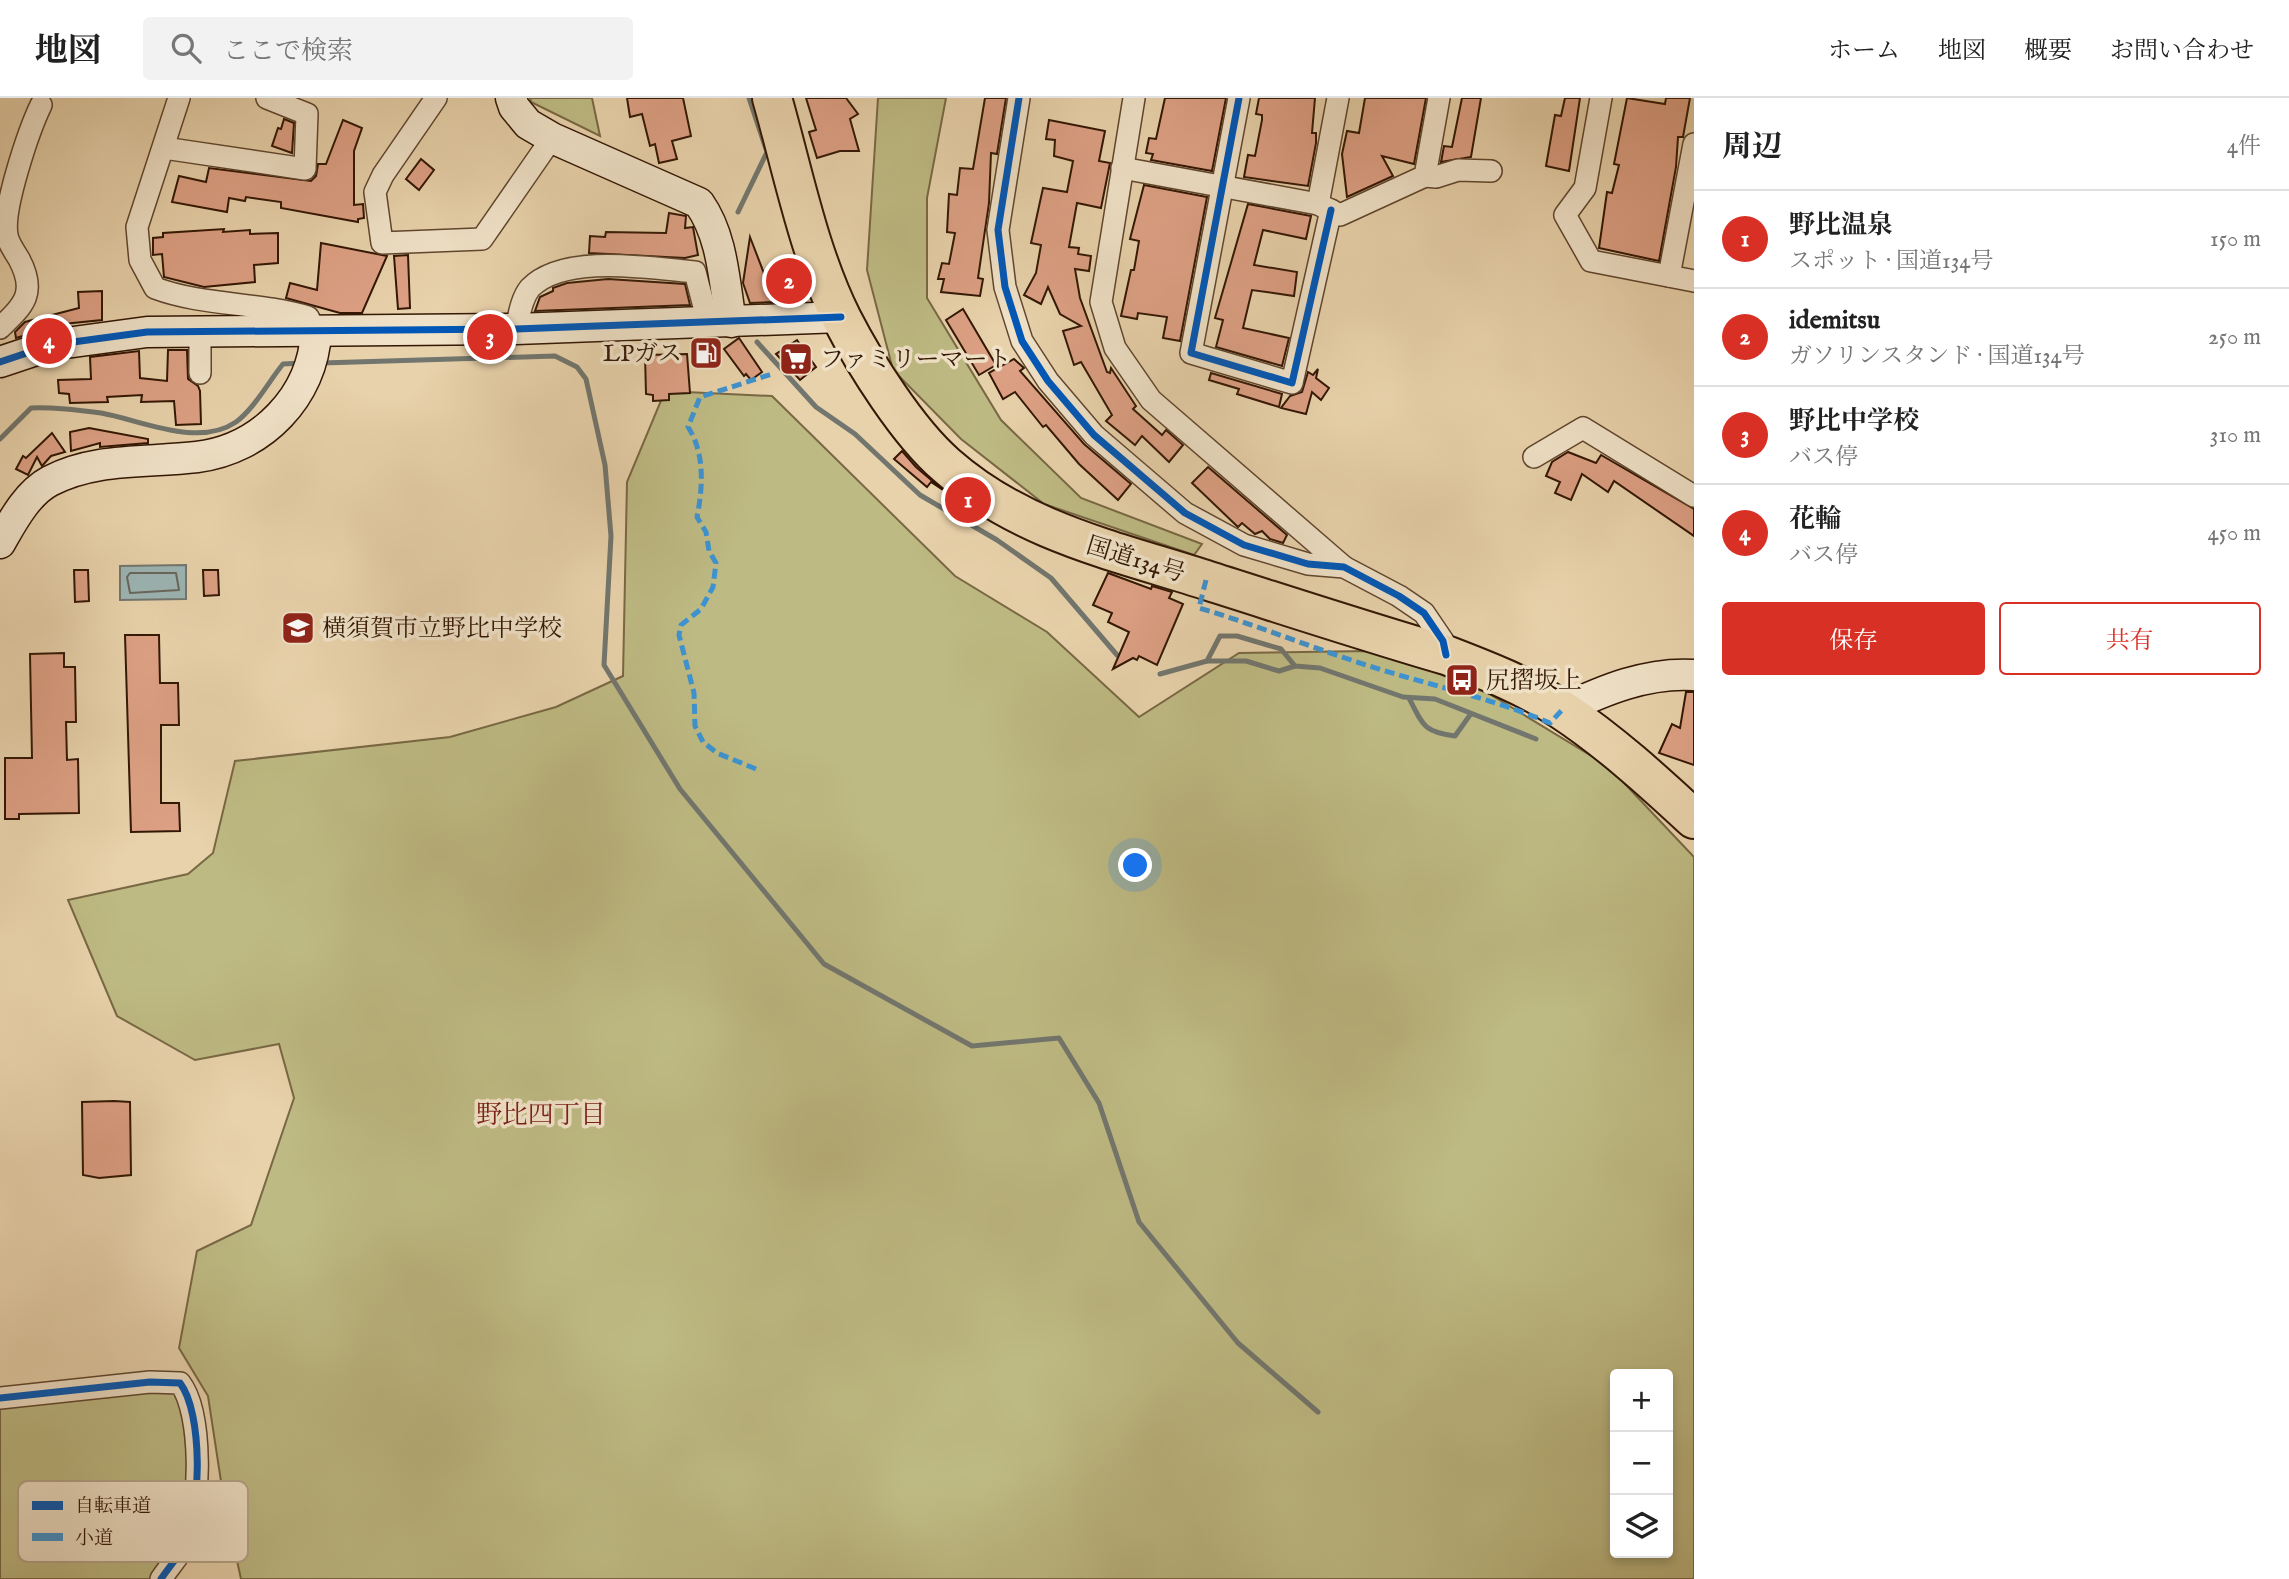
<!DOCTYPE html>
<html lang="ja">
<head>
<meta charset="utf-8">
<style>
  body { margin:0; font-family:"IM FELL English","Noto Serif JP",serif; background:#f2f2f2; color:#222 }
  .controls { position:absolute; right:21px; bottom:21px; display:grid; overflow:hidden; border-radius:7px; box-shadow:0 4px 10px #0003 }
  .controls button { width:63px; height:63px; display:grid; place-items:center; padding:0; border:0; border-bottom:2px solid #e0e0e0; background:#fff; color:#222; font:35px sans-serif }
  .you { position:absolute; left:1136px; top:768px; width:24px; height:24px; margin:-18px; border:5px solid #fff; border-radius:50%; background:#1a73e8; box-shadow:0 0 0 10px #1a73e833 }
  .badge { display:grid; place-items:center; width:46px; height:46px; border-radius:50%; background:#d93025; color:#fff; font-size:23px; font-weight:700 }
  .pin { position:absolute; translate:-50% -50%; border:4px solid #fff; box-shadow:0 2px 7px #0006 }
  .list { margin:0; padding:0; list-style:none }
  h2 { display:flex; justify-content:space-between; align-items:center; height:91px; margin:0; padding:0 28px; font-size:30px }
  h2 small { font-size:23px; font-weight:400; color:#767676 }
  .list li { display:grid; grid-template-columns:46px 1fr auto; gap:21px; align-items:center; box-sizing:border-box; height:98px; padding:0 28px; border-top:2px solid #e0e0e0 }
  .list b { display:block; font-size:26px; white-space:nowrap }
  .list p { margin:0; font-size:23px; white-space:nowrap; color:#767676 }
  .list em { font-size:23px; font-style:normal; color:#767676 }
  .actions { display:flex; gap:14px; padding:21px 28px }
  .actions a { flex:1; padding:16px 0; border:2px solid #d93025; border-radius:7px; text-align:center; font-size:24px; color:#d93025 }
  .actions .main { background:#d93025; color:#fff }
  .icon { flex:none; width:38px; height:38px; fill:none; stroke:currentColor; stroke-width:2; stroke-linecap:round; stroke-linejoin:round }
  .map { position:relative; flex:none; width:1694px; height:1481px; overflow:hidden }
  header { display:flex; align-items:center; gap:42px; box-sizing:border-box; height:98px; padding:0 35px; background:#fff; border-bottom:2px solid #e0e0e0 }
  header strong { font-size:33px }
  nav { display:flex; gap:38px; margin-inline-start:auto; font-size:24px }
  .search { width:490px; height:63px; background:#f2f2f2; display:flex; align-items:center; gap:18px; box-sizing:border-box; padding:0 24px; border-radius:7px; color:#767676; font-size:26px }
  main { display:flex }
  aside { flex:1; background:#fff }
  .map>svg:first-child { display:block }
  .green { fill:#beba83; stroke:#786844; stroke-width:2; fill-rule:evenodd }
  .water { fill:#9cb5b5; stroke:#72766e; stroke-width:2 }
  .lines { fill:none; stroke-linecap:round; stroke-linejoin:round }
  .shore { stroke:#68665c; stroke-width:2 }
  .stream { stroke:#72766e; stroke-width:5 }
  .building { fill:#dda084; stroke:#331704; stroke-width:2 }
  .street-casing { stroke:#60462e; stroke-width:24 }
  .secondary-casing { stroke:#331704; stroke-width:33 }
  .highway-casing { stroke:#331704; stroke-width:42 }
  .street { stroke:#f0e2c8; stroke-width:21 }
  .secondary { stroke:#f0e2c8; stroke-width:30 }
  .highway { stroke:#e8d2ab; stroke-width:38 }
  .quiet { stroke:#3d93d1; stroke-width:5; stroke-dasharray:10 5; stroke-linecap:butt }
  .cycleway-casing { stroke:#f0e2c8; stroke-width:11 }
  .cycleway { stroke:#0057b8; stroke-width:7 }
  .labels { text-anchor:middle; stroke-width:7; stroke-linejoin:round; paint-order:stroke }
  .poi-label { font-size:24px; fill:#331704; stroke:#f0e2c8; text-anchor:start }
  .street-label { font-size:24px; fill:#331704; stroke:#f0e2c8 }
  .neighbourhood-label { font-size:26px; fill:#7a1f14; stroke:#f0e2c8 }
  .key { fill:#f0e2c8; stroke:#b7a58d; stroke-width:2 }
  .key-label { font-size:19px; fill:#331704 }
</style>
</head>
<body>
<header>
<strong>地図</strong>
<div class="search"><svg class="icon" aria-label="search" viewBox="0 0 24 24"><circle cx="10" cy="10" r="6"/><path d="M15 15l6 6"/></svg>ここで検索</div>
<nav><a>ホーム</a><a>地図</a><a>概要</a><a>お問い合わせ</a></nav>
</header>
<main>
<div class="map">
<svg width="1694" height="1481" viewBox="0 0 1694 1481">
  <rect width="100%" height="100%" fill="#e8d2ab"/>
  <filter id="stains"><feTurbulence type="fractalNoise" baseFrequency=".00286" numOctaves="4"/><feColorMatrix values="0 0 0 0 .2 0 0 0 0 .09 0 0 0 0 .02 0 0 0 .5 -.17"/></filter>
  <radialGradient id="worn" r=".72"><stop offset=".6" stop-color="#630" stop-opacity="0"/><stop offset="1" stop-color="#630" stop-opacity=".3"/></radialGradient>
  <g class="green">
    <path d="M530,0H592L600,38L531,4Z"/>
    <path d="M878,0H946L927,100V200L1001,322L1081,400L1202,446L1194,457L1044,406L961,341L893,272L867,172Z"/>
    <path d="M665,293L772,298L955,478L1047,534L1139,619L1239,555L1367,553L1450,572L1608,668L1694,759V1481H241L224,1403L208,1298L179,1250L197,1153L251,1127L294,1000L279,946L195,962L117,918L68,802L188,776L213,755L235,663L450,639L556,609L623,578L627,384ZM1615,1276H1668V1455H1615Z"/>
    <path d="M150,1284L189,1297L190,1430L161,1481H0V1300Z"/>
  </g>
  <path class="water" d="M186,467V501L120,502V468Z"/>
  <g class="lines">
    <path class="shore" d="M130,475H176L179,492L130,495L127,479Z"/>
    <g class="stream">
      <path d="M738,114L767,54L749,0"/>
      <path d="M757,244L816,309L855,336L920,397L997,442L1051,480L1117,557"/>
      <path d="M322,265L555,258L577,269L586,281L605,367L611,438L604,567L680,691L824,866L972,948L1059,940L1099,1005L1139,1124L1238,1245L1318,1314"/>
      <path d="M0,341L31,310C54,309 78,312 101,315C141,322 198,350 236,324C254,311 269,283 283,266L301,265"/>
      <path d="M1207,563H1246L1279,573L1295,568"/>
      <path d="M1160,576L1207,563L1220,538H1237L1281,551L1295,568L1320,570L1403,599L1435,601L1536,641"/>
      <path d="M1409,600C1423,627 1423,634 1455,638L1470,617"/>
    </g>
  </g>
  <g class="building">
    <path d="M627,0H683L691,38L672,43L677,61L659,65L655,46L650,48L642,16L630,19Z"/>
    <path d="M806,0H846L858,16L850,21L859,53H840L817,60L809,34L816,32Z"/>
    <path d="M985,0H1006L997,56L991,55L989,105L978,180L983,181L980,198L941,194L944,181H938L942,165L949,166L955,135L947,134L949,96L957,97L960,70L973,71Z"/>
    <path d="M1165,0H1226L1212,73L1151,62L1153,56L1146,55L1149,40L1156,41Z"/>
    <path d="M1259,0H1315L1312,35H1316V45L1308,88L1244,79L1248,57L1255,58L1262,22V17L1256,16Z"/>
    <path d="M1365,0H1426L1414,66L1382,58L1393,78L1347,99L1342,56L1347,33L1359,35Z"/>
    <path d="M1462,0H1481L1471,59L1441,64L1444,48L1452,49Z"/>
    <path d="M1565,0H1580L1569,73L1546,68L1555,17L1561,18Z"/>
    <path d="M1627,0L1665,6L1666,0H1690L1683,39H1678L1676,69L1659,163L1599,150L1607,94L1612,95L1619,67L1614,66Z"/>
    <path d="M284,21L294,25L292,55L272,48L278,30L281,31Z"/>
    <path d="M343,22L362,30L354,53V107L363,106L364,120L358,121V124L281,110V104L246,99L245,103L229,100L227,114L172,104L179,78L206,84L209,70L311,83L316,78L318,66H326Z"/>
    <path d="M1049,22L1105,33L1099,63L1110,65L1101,110L1077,105L1069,149L1079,150L1078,156L1091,158L1089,173L1075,171L1080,200L1107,274L1110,275L1111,270L1136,308L1133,311L1162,337L1166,332L1183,347L1169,364L1142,338L1135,347L1106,323L1112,317L1081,264L1074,267L1063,233L1081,228L1060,216L1048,189L1041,206L1024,197L1036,175L1041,147L1031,145L1043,90L1067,94L1073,63L1054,58L1055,42L1046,41Z"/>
    <path d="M421,61L434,72L419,92L406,81Z"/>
    <path d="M1144,87L1207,99L1180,243L1163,240L1167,219L1138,215L1137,221L1121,218L1131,172H1134L1139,143L1130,141Z"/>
    <path d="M1248,106L1311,118L1306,141L1263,132L1254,167L1297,174L1294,198L1252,192L1243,230L1289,240L1282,268L1216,249L1223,222L1215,220Z"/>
    <path d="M669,115L686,118L685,130L693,129L698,157L685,160L589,155L590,138L605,139L606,134L666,135Z"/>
    <path d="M224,131L223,134L250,132V136L278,135V165L254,167L255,184L204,189L164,179L162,156L153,157V140L163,139V135Z"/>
    <path d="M750,139L775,204L750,205L743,185Z"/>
    <path d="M321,145L387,158L362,215H340L286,200L290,185L317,192Z"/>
    <path d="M408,157L410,210L398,211L394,158Z"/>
    <path d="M608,181L685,186L690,207L535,213L540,199L553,193V190L567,185Z"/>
    <path d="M102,193V222L63,226L16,240L15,234L25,224L79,210L78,194Z"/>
    <path d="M963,211L996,267L979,277L946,222Z"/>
    <path d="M739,240L762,274L751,282L746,276L744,278L724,251Z"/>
    <path d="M797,242L816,269L800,282L776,256Z"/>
    <path d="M168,252H187L188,281L198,288L200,293L201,326L176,327L174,303L141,304L142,297L107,299L108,304L70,305L69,296L59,295L58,282L91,281L90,259L139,253L140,280L167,283Z"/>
    <path d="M687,256L690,295L669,296V302L653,303V297L646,296L645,257Z"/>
    <path d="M1014,261L1024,270L1020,273L1084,346L1131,386L1118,402L1079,366L1046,327L1043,329L1015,294L1003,301L989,275Z"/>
    <path d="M1318,271L1316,280L1329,290L1321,302L1312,294L1306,316L1281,310L1290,298L1302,294L1308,274L1313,277Z"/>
    <path d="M1211,275L1282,296L1279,309L1237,296L1239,291L1209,282Z"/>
    <path d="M89,330L148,341V345L100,349V345L71,353L70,334Z"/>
    <path d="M52,335L65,354L51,358L42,368L37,359L28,377L16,371L23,358L26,360Z"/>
    <path d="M902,353L916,369L943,392L931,384L927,389L894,361Z"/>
    <path d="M1568,354L1596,365L1601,357L1694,411V438L1614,383L1608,394L1582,376L1571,402L1555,395L1560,384L1546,378L1552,364Z"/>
    <path d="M1208,369L1287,437L1283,445L1270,441L1262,433L1255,436L1242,425L1238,429L1192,385Z"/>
    <path d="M74,472H88L89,503L75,504Z"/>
    <path d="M203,472H218L219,497L204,498Z"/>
    <path d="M1108,475L1151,491L1152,488L1172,494L1169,500L1183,506L1157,567L1139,558L1137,562L1133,560L1113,571L1129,534L1108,524L1112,515L1093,507Z"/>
    <path d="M125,537H159L160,585H178L179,627H161V705H179L180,733L131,734Z"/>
    <path d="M64,555V569H75L76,624H66L67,662L78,661L79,715L19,716V721H5V660H32L30,556Z"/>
    <path d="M1686,594H1694V667L1659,655L1672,626L1680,630Z"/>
    <path d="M114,1003L130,1004L131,1077L99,1080L83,1077L82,1004Z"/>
  </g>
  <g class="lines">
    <defs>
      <g id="street">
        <path d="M179,0L137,129L140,162L155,190C203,208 258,204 308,219L316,234"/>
        <path d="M436,0L383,77L375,94L382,145L482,141L552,40"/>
        <path d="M1019,0L998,132L1005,189L1022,243L1048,283L1094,337L1185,415L1244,447L1308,466L1344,469L1399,498L1424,515L1443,543L1446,557"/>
        <path d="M1134,0L1101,204L1115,250L1151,302L1344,469"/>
        <path d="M1239,0L1191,255L1292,285L1331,112"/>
        <path d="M1601,0L1585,90L1565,117L1591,163L1694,183"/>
        <path d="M164,50L305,71L307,16L267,0"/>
        <path d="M1122,70L1318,106L1340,117L1425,78L1439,0"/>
        <path d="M1425,78L1436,79L1458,72L1491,73"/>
        <path d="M1318,106L1338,0"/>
        <path d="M1669,178L1694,46"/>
        <path d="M0,230C24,207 37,195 19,161C15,154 8,145 7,137C2,111 29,32 41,7"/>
        <path d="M516,231C519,218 521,201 530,190C564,155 650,170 695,174L708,224"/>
        <path d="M200,233V275"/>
        <path d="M1534,359L1583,330L1694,398"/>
        <path d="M0,1300L150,1284L180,1285C203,1315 201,1410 186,1445C180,1457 169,1469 161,1481"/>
      </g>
      <g id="secondary">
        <path d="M511,0L514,9L528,26L552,40L699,105C723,139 724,183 731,224"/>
        <path d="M0,264L51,247L147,234L516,231L841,219"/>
        <path d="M0,445C12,424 27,395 50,383C96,359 147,365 197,359C262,351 313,298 316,234"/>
        <path d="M1562,612C1604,592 1647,574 1694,577"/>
      </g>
      <path id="highway" d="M772,0C793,73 808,153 842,221C865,266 908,334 946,367C1022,434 1116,453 1209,483C1288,508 1367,534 1446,557C1485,572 1527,588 1562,612C1609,643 1653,683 1694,721"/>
    </defs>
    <use href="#street" class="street-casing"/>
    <use href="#secondary" class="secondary-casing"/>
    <use href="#highway" class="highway-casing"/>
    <use href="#street" class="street"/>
    <use href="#secondary" class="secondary"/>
    <use href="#highway" class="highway"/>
    <g class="quiet">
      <path d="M1206,482L1199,510C1250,525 1300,545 1351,562C1418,585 1484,597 1550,625L1562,612"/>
      <path d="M756,671L717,655L703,644L695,628L694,595L679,537L681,527L701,511L713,489L716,465L709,453L706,434L697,419C703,389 705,355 688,329L700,299L772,276"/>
    </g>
    <defs>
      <g id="cycleway">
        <path d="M1019,0L998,132L1005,189L1022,243L1048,283L1094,337L1185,415L1244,447L1308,466L1344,469L1399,498L1424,515L1443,543L1446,557"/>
        <path d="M1239,0L1191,255L1292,285L1331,112"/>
        <path d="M0,264L51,247L147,234L516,231L841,219"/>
        <path d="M0,1300L150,1284L180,1285C203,1315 201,1410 186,1445C180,1457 169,1469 161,1481"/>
      </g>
    </defs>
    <use href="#cycleway" class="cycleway-casing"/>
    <use href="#cycleway" class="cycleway"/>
  </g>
  <defs>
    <symbol id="fuel-square" viewBox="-11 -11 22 22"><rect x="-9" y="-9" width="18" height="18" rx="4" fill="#8f2418" stroke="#f0e2c8"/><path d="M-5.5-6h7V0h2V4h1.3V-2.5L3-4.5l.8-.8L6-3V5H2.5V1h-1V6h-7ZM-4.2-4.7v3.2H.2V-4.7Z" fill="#fff"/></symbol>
    <symbol id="supermarket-square" viewBox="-11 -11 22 22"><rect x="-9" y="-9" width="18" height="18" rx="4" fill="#8f2418" stroke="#f0e2c8"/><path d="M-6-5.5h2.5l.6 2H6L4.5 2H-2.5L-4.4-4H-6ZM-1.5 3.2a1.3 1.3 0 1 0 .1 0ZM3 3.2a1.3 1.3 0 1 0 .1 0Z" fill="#fff"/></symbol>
    <symbol id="school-square" viewBox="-11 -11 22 22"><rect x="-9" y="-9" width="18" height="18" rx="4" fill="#8f2418" stroke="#f0e2c8"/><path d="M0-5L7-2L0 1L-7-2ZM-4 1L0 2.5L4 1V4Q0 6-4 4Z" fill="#fff"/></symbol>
    <symbol id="bus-square" viewBox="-11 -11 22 22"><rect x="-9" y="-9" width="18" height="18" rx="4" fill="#8f2418" stroke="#f0e2c8"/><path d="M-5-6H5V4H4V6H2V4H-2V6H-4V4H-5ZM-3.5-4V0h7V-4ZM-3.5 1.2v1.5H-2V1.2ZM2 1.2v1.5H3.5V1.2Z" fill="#fff"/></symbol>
  </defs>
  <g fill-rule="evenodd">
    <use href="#fuel-square" x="687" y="236" width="38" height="38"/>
    <use href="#supermarket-square" x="777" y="242" width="38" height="38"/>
    <use href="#school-square" x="279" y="511" width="38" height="38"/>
    <use href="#bus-square" x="1443" y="563" width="38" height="38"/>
  </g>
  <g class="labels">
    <g class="poi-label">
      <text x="682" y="263" text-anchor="end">LPガス</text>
      <text x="820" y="269">ファミリーマート</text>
      <text x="322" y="538">横須賀市立野比中学校</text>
      <text x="1486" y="590">尻摺坂上</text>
    </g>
    <g class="street-label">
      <text transform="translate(1136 461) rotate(17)" y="8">国道134号</text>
    </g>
    <g class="neighbourhood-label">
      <text x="541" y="1025">野比四丁目</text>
    </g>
  </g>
  <rect x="18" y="1383" width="230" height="81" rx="10" class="key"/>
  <rect x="32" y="1403" width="31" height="9" fill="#0057b8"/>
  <rect x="32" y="1435" width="31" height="8" fill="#3d93d1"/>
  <g class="key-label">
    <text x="75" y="1414">自転車道</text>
    <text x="75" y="1446">小道</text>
  </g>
  <rect width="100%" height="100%" filter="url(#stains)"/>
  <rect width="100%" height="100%" fill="url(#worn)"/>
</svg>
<div class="controls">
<button>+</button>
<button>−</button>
<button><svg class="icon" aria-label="layers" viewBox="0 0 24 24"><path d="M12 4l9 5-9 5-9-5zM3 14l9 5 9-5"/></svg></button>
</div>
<div class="you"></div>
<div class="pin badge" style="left:968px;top:402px">1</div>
<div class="pin badge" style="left:789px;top:183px">2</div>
<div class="pin badge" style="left:490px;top:239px">3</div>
<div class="pin badge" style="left:49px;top:243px">4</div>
</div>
<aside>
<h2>周辺<small>4件</small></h2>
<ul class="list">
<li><span class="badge">1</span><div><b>野比温泉</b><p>スポット · 国道134号</p></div><em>150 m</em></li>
<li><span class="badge">2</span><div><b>idemitsu</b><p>ガソリンスタンド · 国道134号</p></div><em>250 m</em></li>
<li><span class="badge">3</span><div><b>野比中学校</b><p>バス停</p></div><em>310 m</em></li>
<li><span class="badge">4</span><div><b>花輪</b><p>バス停</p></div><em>450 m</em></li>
</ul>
<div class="actions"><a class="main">保存</a><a>共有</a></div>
</aside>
</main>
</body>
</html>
